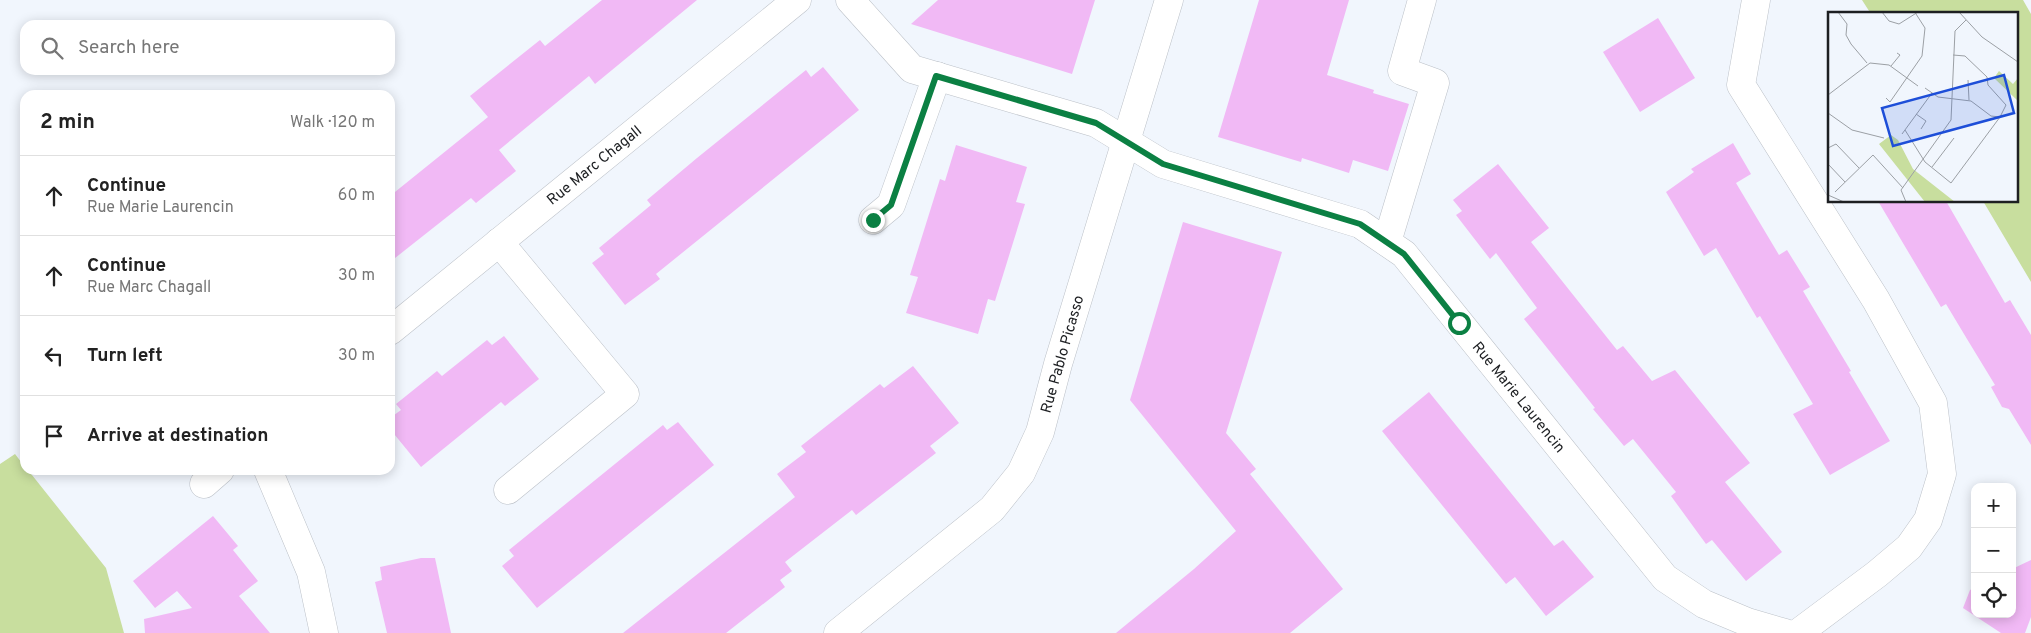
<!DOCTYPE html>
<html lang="en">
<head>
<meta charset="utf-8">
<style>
  body { margin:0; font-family:Overpass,sans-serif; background:#f2f2f2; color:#222 }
  .controls { position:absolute; right:15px; bottom:15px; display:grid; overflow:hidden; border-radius:10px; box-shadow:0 2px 12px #0003 }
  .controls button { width:45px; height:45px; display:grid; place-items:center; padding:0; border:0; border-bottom:1px solid #e0e0e0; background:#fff; color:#222; font:25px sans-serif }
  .stop { position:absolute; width:15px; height:15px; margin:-11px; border:4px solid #0b8043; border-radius:50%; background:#fff }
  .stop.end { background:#0b8043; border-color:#fff; box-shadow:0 1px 5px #0008 }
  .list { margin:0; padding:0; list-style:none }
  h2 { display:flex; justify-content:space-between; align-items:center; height:65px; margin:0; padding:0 20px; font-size:21px }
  h2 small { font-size:16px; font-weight:400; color:#767676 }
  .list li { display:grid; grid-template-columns:32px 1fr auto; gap:15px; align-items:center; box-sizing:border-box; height:80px; padding:0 20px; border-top:1px solid #e0e0e0 }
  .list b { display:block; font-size:19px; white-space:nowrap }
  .list p { margin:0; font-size:16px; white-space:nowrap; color:#767676 }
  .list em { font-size:16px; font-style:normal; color:#767676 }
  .icon { flex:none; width:28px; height:28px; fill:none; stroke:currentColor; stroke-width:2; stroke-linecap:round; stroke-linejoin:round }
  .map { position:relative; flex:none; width:2031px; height:633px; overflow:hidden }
  .search { position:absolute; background:#fff; box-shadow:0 2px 12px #0003; left:20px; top:20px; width:375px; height:55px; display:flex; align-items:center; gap:12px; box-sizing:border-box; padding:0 18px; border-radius:15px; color:#767676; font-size:19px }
  .panel { position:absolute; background:#fff; box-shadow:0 2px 12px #0003; left:20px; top:90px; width:375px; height:385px; border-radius:15px }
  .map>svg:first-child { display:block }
  .green { fill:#c8de9e }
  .building { fill:#f1b9f5 }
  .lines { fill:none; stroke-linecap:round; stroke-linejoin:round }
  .minor-casing { stroke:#bcc1c8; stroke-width:29 }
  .minor { stroke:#fff; stroke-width:28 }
  .route { stroke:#0b8043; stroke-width:6 }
  .labels { text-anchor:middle; stroke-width:4.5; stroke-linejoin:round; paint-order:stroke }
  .street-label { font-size:15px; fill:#1d1f22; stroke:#fff }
  .inset-road { fill:none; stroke:#9ca0a5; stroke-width:1 }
  .view { fill:#1d4ed8; fill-opacity:0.15; stroke:#1d4ed8; stroke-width:2.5 }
  .inset-edge { fill:none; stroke:#1d1f22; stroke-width:2.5 }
</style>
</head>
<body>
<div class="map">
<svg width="2031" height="633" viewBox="0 0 2031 633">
  <rect width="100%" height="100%" fill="#f1f6fd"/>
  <g class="green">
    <path d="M1862,0H2023L2031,14V282L1983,201H2017V14H1871Z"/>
    <path d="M15,454L25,467V470H28L106,568L124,633H0V464Z"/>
  </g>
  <g class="building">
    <path d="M602,0H697L595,84L589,76L499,150L516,171L476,203L471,198L390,262V196L488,117L470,96L540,40L545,46Z"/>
    <path d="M938,0H1095L1072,74L911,24Z"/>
    <path d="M1259,0H1349L1327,75L1374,90L1373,93L1409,104L1388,171L1353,160L1349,173L1302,158L1301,162L1218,137Z"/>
    <path d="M1658,18L1695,78L1640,112L1603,52Z"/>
    <path d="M823,67L859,110L656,274L660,279L625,305L592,263L604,254L599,248L651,205L647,200L697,158L806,70L811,77Z"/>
    <path d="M1733,143L1751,174L1736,183L1779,255L1787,250L1810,287L1803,291L1851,371L1849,372L1890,441L1830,475L1793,414L1813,404L1760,316L1757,318L1716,248L1704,256L1666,192L1694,172L1691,169Z"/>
    <path d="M956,145L1027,167L1016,202L1025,204L995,301L988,299L978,334L906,313L918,277L910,275L940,179L945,181Z"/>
    <path d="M1498,164L1549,228L1531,242L1617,350L1623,346L1652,381L1675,370L1750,463L1725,482L1782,552L1746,581L1712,540L1706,544L1671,496L1676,492L1633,439L1624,446L1593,409L1595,408L1524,319L1537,308L1496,253L1490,259L1456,215L1462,211L1453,200Z"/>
    <path d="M1878,201H1946L2005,303L2010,300L2031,335V445L2009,409L2002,407L1991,387L1995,385L1967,339L1946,304L1941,307Z"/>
    <path d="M1183,222L1282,252L1226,433L1256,469L1250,474L1343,589L1290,633H1116L1194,569L1236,531L1130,400Z"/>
    <path d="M504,336L539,379L505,406L501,402L421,467L390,429V418L401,410L396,404L437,371L442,376L487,340L492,345Z"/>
    <path d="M913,366L959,423L930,446L936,453L856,515L852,510L785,562L792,571L780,580L785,587L726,633H623L795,497L777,474L806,452L801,446L880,384L884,388Z"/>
    <path d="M1429,392L1554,546L1563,540L1594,577L1546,616L1515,577L1506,584L1382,431Z"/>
    <path d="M678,422L714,465L537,608L502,566L514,556L509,550L663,425L667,430Z"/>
    <path d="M213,516L238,546L233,550L258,581L239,596L270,633H145L144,619L192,608L177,591L155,608L133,581Z"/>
    <path d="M421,558H435L451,633H387L375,582L382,580L380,567Z"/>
    <path d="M2031,560V617L2025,633H2001L1963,608L1970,590L1975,587V614H2012V569Z"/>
  </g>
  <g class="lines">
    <defs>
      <g id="minor">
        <path d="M850,0L912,69L1096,123L1163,164L1360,224L1404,254L1665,578L1704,604L1747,622L1785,633"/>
        <path d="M1756,0L1741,85L1876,300L1933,403L1942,474L1928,520L1909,547L1877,574L1798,633"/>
        <path d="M873,220L891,205L937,76"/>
        <path d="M499,242L625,394L508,490"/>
        <path d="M1387,242L1435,83L1402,71L1422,0"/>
        <path d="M390,331L797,0"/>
        <path d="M268,470L311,572L324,633"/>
        <path d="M204,484L220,470"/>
        <path d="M838,633L992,509L1021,473L1040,432L1058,364L1169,0"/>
      </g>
    </defs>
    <use href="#minor" class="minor-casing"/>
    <use href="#minor" class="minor"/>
  </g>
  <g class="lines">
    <path class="route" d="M873,220L891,205L936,76L1096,123L1163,164L1360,224L1404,254L1459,323"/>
  </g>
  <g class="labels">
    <g class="street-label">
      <text transform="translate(594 165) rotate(-39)" y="5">Rue Marc Chagall</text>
      <text transform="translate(1062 354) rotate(-74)" y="5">Rue Pablo Picasso</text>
      <text transform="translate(1519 397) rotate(51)" y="5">Rue Marie Laurencin</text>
    </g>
  </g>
  <g transform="translate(1828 12)">
    <rect width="190" height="190" fill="#f1f6fd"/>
    <path d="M171,59L185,72L190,66V89L166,66ZM63,123L70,128L85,157L127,190H97L51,132Z" fill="#c8de9e"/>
    <path class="inset-road" d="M10,0L19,12L18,23L23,32L39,51M54,0L61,9L71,12L90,0M131,0L154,25L190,50M63,54L72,43L69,41M140,68L141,88M97,76L110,85L143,89L163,104L172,105L178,93L160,73L159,65L137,44L125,43M0,83L42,51L61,53L90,74M58,86L62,90L94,44L97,16L88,2M0,101L24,118L56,126M88,102L98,109L93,117M77,118L97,150L123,171L172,105M74,122L104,81M0,136L8,132L31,156M0,152L17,170M104,155L126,126M7,180L45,143L75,176M0,183L16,190M78,190L73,178L123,108L127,19L138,8"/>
    <path class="view" d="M176,63L186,101L65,134L54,96Z"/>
    <rect width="190" height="190" class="inset-edge"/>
  </g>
</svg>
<div class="controls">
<button>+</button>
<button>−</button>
<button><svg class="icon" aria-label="locate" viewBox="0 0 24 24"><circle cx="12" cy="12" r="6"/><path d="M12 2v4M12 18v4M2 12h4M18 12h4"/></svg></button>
</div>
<div class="stop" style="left:1459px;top:323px"></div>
<div class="stop end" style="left:873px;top:220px"></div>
<div class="search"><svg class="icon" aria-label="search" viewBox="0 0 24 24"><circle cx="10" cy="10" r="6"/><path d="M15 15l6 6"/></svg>Search here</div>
<section class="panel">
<h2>2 min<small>Walk · 120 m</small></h2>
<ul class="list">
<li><svg class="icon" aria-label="ahead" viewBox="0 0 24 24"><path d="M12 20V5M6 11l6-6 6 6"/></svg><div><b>Continue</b><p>Rue Marie Laurencin</p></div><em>60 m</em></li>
<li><svg class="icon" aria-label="ahead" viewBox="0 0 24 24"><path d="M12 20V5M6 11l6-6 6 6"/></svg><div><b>Continue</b><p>Rue Marc Chagall</p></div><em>30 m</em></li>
<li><svg class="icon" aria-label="left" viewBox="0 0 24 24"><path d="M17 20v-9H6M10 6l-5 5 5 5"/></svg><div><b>Turn left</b></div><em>30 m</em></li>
<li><svg class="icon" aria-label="arrive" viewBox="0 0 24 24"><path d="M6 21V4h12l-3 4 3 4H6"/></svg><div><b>Arrive at destination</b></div></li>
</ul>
</section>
</div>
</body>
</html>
